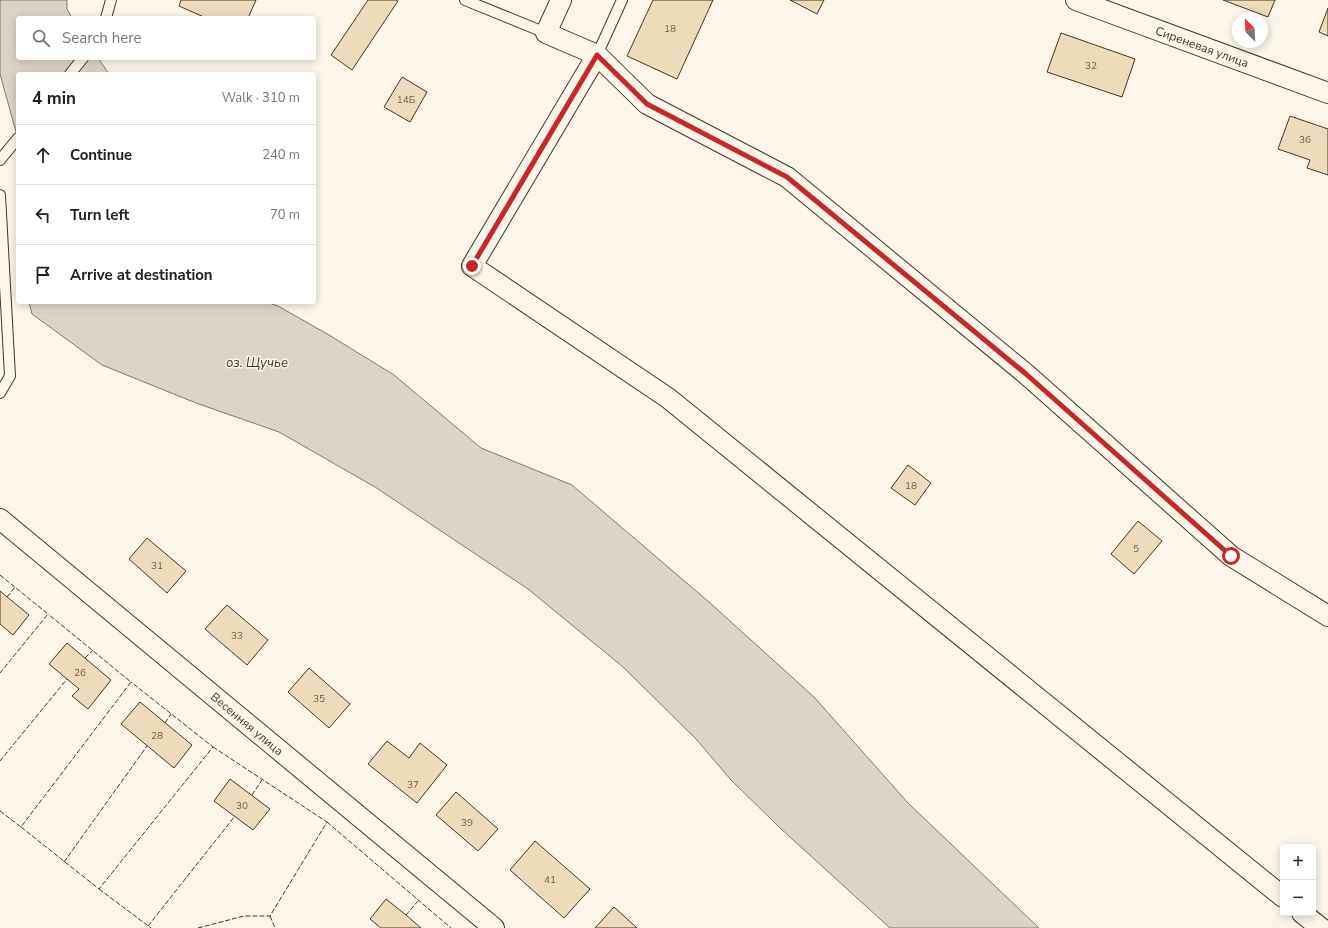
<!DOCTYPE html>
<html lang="en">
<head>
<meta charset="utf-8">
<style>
  body { margin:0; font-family:"Nunito Sans",sans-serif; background:#f2f2f2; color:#202124 }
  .controls { position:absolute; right:12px; bottom:12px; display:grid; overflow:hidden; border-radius:4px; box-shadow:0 2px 10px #0003 }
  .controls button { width:36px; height:36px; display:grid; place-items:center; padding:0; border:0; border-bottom:1px solid #e0e0e0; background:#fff; color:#202124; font:20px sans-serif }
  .compass { position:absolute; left:1232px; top:12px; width:36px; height:36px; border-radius:50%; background:#fff; box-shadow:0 2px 10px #0003; rotate:336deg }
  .stop { position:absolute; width:12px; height:12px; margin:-9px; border:3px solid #c62828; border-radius:50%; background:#fff }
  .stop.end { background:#c62828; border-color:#fff; box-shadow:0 1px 4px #0008 }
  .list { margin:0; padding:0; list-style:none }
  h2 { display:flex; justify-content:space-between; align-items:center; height:52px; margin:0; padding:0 16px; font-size:17px }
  h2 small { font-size:13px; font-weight:400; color:#757577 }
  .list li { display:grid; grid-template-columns:26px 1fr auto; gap:12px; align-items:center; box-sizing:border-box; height:60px; padding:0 16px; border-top:1px solid #e0e0e0 }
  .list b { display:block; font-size:15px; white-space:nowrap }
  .list em { font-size:13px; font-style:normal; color:#757577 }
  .icon { flex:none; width:22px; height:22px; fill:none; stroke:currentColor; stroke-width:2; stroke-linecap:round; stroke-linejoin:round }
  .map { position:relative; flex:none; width:1328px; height:928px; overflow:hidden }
  .search { position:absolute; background:#fff; box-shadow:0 2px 10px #0003; left:16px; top:16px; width:300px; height:44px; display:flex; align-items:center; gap:10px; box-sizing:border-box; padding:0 14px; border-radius:4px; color:#757577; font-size:15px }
  .panel { position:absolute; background:#fff; box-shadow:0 2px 10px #0003; left:16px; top:72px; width:300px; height:232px; border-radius:4px }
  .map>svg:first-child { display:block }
  .water { fill:#dcd4c6; stroke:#887966 }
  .building { fill:#ecdcbc; stroke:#4a3520 }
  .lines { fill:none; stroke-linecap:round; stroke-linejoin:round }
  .service-casing { stroke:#4a3520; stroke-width:12 }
  .minor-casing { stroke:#4a3520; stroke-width:22 }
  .service { stroke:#fbf6e9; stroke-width:10 }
  .minor { stroke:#fbf6e9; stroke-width:20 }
  .fence { stroke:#4a3520; stroke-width:1; stroke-dasharray:5 2; stroke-linecap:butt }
  .route { stroke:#c62828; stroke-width:5 }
  .labels { text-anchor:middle; stroke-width:3; stroke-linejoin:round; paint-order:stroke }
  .number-label { font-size:10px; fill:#725f47 }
  .street-label { font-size:12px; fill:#4a3520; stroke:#fbf6e9 }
  .water-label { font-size:13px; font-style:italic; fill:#4a3520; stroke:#fbf6e9 }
</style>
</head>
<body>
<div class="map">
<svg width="1328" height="928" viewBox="0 0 1328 928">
  <rect width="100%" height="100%" fill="#fbf6e9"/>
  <g class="water">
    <path d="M0,0H67V9L72,18H18V58H98L109,74H18V139L0,74Z"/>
    <path d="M29,302H267L278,306L329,335L394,375L481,448L572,485L709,602L814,697L908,803L1039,928H890L779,827L731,780L696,739L623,667L528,589L375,487L279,432L196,403L102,365L32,314Z"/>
  </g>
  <g class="building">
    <path d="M181,0H256L248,18H206L179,6Z"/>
    <path d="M368,0H396L398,1L352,70L331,55Z"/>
    <path d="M653,0H713L677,79L627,56Z"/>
    <path d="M790,0H824L817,14Z"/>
    <path d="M1223,0H1275L1268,17Z"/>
    <path d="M1328,8V36L1319,32Z"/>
    <path d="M1061,33L1135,59L1122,97L1047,72Z"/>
    <path d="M402,77L427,92L410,122L384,107Z"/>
    <path d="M1290,116L1328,129V175L1307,168L1310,160L1278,149Z"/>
    <path d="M908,465L931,483L915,505L891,488Z"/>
    <path d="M1138,521L1162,541L1134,574L1111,554Z"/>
    <path d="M147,538L186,571L167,593L129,559Z"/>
    <path d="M0,591L29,615L13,635L0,624Z"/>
    <path d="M227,605L268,640L247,665L205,629Z"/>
    <path d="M67,643L111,680L88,709L72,696L79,689L49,664Z"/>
    <path d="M309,668L350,704L329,728L288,692Z"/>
    <path d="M140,702L192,745L174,768L121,724Z"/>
    <path d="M387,741L409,758L420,743L447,765L417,803L368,764Z"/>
    <path d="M230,779L270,809L253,830L214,801Z"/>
    <path d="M456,792L498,829L478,851L436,815Z"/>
    <path d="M535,841L590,889L564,918L510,870Z"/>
    <path d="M386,899L406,915L421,928H381L370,919Z"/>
    <path d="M614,907L637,928H595Z"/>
  </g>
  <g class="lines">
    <defs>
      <g id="service">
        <path d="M465,0L546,33"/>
        <path d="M106,18L111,0"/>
        <path d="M597,55L622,0"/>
        <path d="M70,74L83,58"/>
        <path d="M0,160L18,138"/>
        <path d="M0,195L10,376L0,393"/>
      </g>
      <g id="minor">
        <path d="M561,0L546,33L597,55L472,266L668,398L1283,897"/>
        <path d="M1076,0L1328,93"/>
        <path d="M597,55L647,104L787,177L1026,374L1231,556L1328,616"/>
        <path d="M0,519L494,928"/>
        <path d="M1302,913L1321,928"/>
      </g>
    </defs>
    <use href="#service" class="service-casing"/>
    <use href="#minor" class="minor-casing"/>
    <use href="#service" class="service"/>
    <use href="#minor" class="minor"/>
    <g class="fence">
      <path d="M0,575L48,614L0,673"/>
      <path d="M7,597L15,587"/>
      <path d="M85,658L93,650"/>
      <path d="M165,723L171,714"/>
      <path d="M0,761L67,679"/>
      <path d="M252,795L262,780"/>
      <path d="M0,811L21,827L131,682L48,614"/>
      <path d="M327,822L451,928"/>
      <path d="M21,827L99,889L213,747L131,682"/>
      <path d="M64,862L147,746"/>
      <path d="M99,889L151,928"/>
      <path d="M406,915L418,901"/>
      <path d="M270,916L275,928"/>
      <path d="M148,926L235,816"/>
      <path d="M198,928L244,916H270L327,822L213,747"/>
    </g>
  </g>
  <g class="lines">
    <path class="route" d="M472,266L597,55L647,104L787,177L1026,374L1231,556"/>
  </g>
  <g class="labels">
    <g class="number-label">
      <text x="670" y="32">18</text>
      <text x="1091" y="69">32</text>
      <text x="406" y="103">14Б</text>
      <text x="1305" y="143">36</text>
      <text x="911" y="489">18</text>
      <text x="1136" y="552">5</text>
      <text x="157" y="569">31</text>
      <text x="237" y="639">33</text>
      <text x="80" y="676">26</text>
      <text x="319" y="702">35</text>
      <text x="157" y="739">28</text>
      <text x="413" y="788">37</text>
      <text x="242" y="809">30</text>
      <text x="467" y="826">39</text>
      <text x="550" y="883">41</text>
    </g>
    <g class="street-label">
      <text transform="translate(1202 47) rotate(20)" y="4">Сиреневая улица</text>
      <text transform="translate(247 724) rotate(40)" y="4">Весенняя улица</text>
    </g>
    <g class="water-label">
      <text x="257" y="367">оз. Щучье</text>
    </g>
  </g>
</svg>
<div class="controls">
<button>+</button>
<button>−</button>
</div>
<svg class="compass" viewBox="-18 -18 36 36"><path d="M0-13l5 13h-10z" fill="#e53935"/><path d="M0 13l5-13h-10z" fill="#757577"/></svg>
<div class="stop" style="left:1231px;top:556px"></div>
<div class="stop end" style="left:472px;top:266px"></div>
<div class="search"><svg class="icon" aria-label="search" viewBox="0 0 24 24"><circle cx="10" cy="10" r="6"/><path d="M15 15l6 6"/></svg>Search here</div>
<section class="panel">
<h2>4 min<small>Walk · 310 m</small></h2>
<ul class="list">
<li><svg class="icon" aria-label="ahead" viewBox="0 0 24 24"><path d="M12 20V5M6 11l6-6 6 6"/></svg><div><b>Continue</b></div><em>240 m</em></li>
<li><svg class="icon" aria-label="left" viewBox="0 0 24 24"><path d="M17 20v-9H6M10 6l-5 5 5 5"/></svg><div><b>Turn left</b></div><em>70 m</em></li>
<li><svg class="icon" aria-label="arrive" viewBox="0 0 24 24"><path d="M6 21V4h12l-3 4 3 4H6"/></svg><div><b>Arrive at destination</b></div></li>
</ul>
</section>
</div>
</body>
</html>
